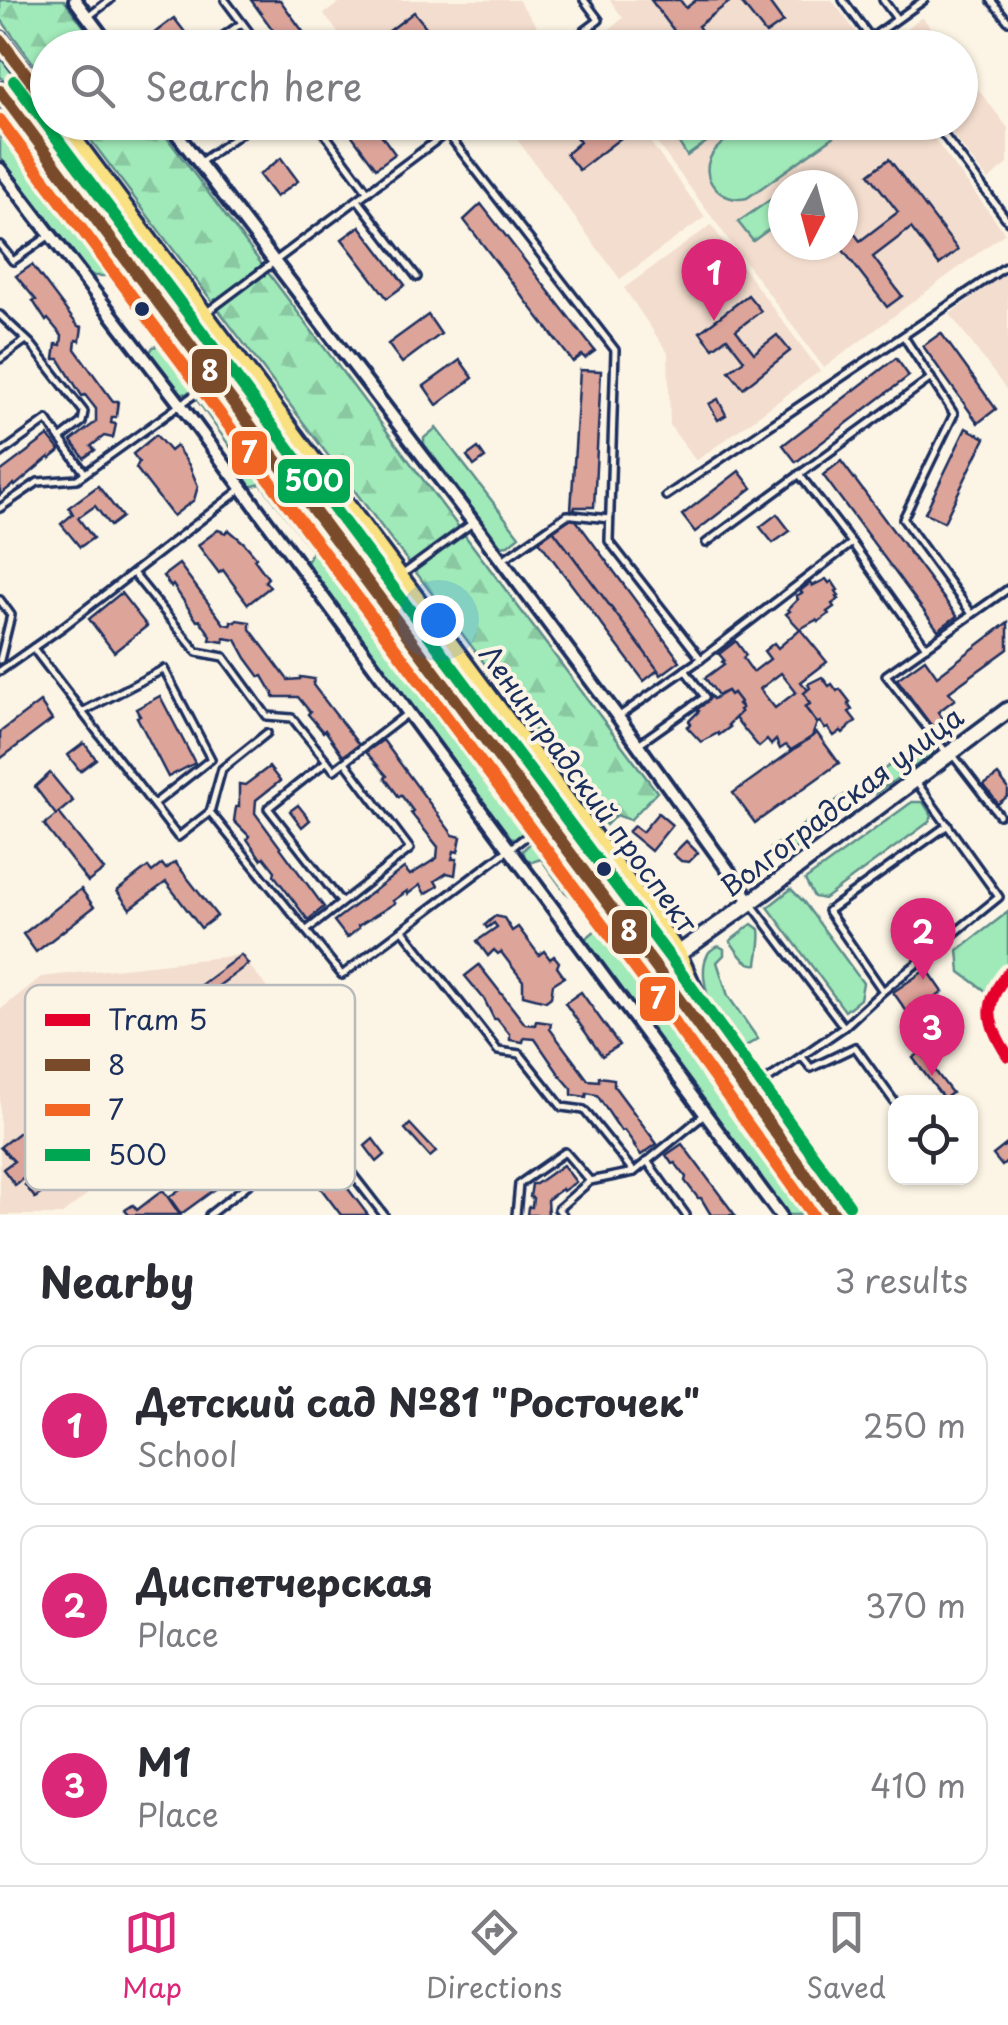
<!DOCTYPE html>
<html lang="en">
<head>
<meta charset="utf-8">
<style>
  body { margin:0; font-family:"Playpen Sans",sans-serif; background:#f7f7f7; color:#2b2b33 }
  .controls { position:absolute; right:30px; bottom:30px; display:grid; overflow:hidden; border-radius:20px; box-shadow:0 2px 8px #0004 }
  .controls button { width:90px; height:90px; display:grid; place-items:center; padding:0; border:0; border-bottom:2px solid #e1e1e2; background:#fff; color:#2b2b33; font:50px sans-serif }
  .compass { position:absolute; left:768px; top:170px; width:90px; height:90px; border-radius:50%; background:#fff; box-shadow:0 2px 8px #0004; rotate:186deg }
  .you { position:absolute; left:438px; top:620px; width:35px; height:35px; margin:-25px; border:8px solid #fff; border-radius:50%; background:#1a73e8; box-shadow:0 0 0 15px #1a73e833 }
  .badge { display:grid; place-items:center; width:65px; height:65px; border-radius:50%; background:#db2777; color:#fff; font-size:32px; font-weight:700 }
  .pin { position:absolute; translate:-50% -82px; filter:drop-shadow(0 2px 5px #0008) }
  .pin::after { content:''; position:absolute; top:52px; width:35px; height:30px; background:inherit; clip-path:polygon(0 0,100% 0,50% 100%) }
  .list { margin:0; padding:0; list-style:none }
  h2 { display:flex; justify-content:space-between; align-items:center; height:130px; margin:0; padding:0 40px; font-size:42px }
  h2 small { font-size:32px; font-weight:400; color:#7c7c81 }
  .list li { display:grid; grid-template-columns:65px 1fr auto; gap:30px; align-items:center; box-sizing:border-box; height:160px; margin:0 20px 20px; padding:0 20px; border:2px solid #e1e1e2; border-radius:20px }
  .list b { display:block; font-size:38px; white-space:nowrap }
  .list p { margin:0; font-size:32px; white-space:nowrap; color:#7c7c81 }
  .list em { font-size:32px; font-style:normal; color:#7c7c81 }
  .icon { flex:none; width:55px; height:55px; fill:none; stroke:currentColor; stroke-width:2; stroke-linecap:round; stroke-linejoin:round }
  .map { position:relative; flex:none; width:1008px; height:1215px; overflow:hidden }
  .search { position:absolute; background:#fff; box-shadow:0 2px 8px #0004; left:30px; right:30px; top:30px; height:110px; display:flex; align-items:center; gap:25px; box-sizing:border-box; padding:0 35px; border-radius:55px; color:#7c7c81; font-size:38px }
  .sheet { height:670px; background:#fff }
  nav { display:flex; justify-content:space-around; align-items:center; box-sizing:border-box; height:140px; border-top:2px solid #e1e1e2; background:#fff; font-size:28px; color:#7c7c81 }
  nav a { display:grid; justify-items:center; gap:5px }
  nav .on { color:#db2777 }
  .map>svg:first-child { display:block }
  .built { fill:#f3ddce; fill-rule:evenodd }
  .grass { fill:#a0e9b8; stroke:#5e8c8b; stroke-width:2.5 }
  .forest { fill:url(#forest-firs); stroke:#5e8c8b; stroke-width:2.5 }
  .building { fill:#dda49a; stroke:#1b2f5e; stroke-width:2.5; fill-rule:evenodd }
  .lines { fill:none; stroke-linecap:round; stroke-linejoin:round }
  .lane-casing { stroke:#1b2f5e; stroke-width:12 }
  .street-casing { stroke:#1b2f5e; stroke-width:18 }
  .secondary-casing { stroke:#1b2f5e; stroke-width:21 }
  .primary-casing { stroke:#1b2f5e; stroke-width:22 }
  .lane { stroke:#fcf5e5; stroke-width:5 }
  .street { stroke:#fcf5e5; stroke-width:10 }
  .secondary { stroke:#fcf5e5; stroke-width:14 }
  .primary { stroke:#f9e181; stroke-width:15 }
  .tram { stroke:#1b2f5e; stroke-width:2.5 }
  .bus-1-casing { stroke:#fcf5e5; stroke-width:20 }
  .bus-2-casing { stroke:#fcf5e5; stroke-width:20 }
  .bus-3-casing { stroke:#fcf5e5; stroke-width:20 }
  .bus-1 { stroke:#7a4b2a; stroke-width:12 }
  .bus-2 { stroke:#f26522; stroke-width:12 }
  .bus-3 { stroke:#00a651; stroke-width:12 }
  .tram-1-casing { stroke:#fcf5e5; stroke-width:20 }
  .tram-1 { stroke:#e4002b; stroke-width:12 }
  .bus-dot { fill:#1b2f5e; stroke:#fcf5e5; stroke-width:4 }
  .labels { text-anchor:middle; stroke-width:8; stroke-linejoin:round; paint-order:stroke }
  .street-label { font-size:28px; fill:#1b2f5e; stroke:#fcf5e5 }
  .key { fill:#fcf5e5; stroke:#b8babc; stroke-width:2.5 }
  .key-label { font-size:28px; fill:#1b2f5e }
  .line-badge { stroke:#fcf5e5; stroke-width:4 }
  .badge-label { font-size:28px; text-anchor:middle; font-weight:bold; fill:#fff }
</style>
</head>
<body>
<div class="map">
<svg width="1008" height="1215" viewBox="0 0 1008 1215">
  <defs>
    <pattern id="forest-firs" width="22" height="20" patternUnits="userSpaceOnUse" patternTransform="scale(2.5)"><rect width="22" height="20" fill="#a0e9b8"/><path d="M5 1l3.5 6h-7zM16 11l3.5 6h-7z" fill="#89c8a1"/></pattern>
  </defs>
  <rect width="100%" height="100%" fill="#fcf5e5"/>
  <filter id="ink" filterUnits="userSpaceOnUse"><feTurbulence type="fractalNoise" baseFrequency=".01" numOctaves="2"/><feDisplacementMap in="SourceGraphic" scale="20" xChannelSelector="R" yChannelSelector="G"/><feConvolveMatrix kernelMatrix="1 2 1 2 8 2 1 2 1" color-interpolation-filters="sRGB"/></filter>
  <g filter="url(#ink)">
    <g class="built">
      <path d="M343,0H518L543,34L524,47H349L324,14Z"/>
      <path d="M610,0H832L867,47L587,48L623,18Z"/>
      <path d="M922,17L946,47H885L884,46Z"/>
      <path d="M961,67L1008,128V164L988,180L943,123L960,122Z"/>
      <path d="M505,123H636L705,217L620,279Z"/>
      <path d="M642,123H922L1005,233L824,368ZM783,185H843V245H783Z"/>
      <path d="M711,225L820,371L696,461L670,426L668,353L624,288Z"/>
      <path d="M1008,271V392L950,314Z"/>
      <path d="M241,955L295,1023L290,1046L311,1071L161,1185L137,1155L61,1215H2L0,1212V1010L41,977Z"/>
    </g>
    <g class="grass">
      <path d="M0,57L634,905L661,944L660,949L656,950L653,947L0,76Z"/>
      <path d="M0,119L100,256L107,276H94L83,269L0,157Z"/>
      <path d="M666,122H733V123L687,156Z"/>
      <path d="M751,122H853V123L747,198C722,205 696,177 713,153C721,141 739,132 751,122Z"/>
      <path d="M783,191V219L753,241L738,222Z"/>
      <path d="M160,345L180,373L189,368L197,378L195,387L186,394L178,392L149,354L153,347Z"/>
      <path d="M202,398L209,399L227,422L225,432L253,471L266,472L529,825L525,833L515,839L508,836L306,565L312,551L261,484L249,487L244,480L249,473L197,400Z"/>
      <path d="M436,428L519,536L508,545L501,546L424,444V438Z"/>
      <path d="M927,741L934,753L875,794L866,781Z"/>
      <path d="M844,795L853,807L779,860L771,848Z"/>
      <path d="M912,802H923L932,816L929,822L824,899L814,897L805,880Z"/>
      <path d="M535,839C537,841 540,841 543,843C547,847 576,896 578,903L565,892L541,859L532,862L525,858L523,850Z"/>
      <path d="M791,889L803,901L863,983L860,999L845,1011L768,907Z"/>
      <path d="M1008,912V966L986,991L960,972L958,950Z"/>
      <path d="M752,924L760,930C762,941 758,953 757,964C744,966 737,950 730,941Z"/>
      <path d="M601,926L606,943L633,979L644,987L662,1016L809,1215H789L708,1112L585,939Z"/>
      <path d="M719,946L724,949V955L717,962L728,996L758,1039L742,1048C720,1037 695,980 707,956C709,950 713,949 719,946Z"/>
    </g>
    <g class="forest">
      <path d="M0,0H64L99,47L48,48L47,82L0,18Z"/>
      <path d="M78,123H156L657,792L630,820L616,815L606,825Z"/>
    </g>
    <g class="building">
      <path d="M251,0H280L315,48H286Z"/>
      <path d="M651,0H680L686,8L696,0H732L698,26L713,48H687Z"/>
      <path d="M739,0H767L783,22L766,34Z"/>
      <path d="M414,12L426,27L402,45L404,48H367Z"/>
      <path d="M174,18L191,40L181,48H163L153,34Z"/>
      <path d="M342,122H372L395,154L376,168Z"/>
      <path d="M564,122H580L590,135L607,122H618L626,134L579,170L566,154L580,142Z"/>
      <path d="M281,158L298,181L276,197L259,175Z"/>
      <path d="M889,159L958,250L939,265L911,228L873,257L902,296L887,307L839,245H843V218L860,241L898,212L869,174Z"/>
      <path d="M481,204L595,351L585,358L582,355L573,362L464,220Z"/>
      <path d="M360,226L405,285L387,298L342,239Z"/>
      <path d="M32,265L78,326L82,327L80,341L76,340L75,349L110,397L113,401H118L116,417H112L111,423L116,424L113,438L104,436L91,446L95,450L84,458L71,441L96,422V409L85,395L82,396L59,359H54L56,344L61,345L62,336L48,319L46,321L33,301L36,300L16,276Z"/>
      <path d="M748,295L761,311L736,330L754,353L777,335L790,351L743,388L729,371L744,360L727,338L713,348L700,332Z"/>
      <path d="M428,315L441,334L402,363L388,344Z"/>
      <path d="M941,333L996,409L978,423L923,346Z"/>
      <path d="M896,358L909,376L796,462L783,445Z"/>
      <path d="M460,360L473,378L437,405L424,386Z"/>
      <path d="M580,370L601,371L594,507H575L574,510H571Z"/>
      <path d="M718,399L726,415L718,420L709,404Z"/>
      <path d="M966,428L985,438L944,522L925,513Z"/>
      <path d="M156,435L170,451L176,446L189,465L198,486L194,500L173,516L136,468L139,462L133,454Z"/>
      <path d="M48,436L60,451L50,459L49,457L15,486L14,484L0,495V472Z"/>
      <path d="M478,448L485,458L474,466L467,456Z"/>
      <path d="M841,461L957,616L938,630L823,475Z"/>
      <path d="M739,471L752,488L695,532L682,515Z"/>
      <path d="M98,486L122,517L110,526L95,506L78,518L93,538L80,547L61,524L73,514L69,507Z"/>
      <path d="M571,510H574L573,516L680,661L661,675L553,530L570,518Z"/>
      <path d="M777,514L790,531L773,543L760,527Z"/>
      <path d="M218,530L226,533L229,530L244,543L256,557L254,559L268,578L265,581L270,587L248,604L223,570L219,573L198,545Z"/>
      <path d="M553,530L658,670L644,681L539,541Z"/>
      <path d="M179,564L224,624L231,625V621L236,622L237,620L250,622V629L288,680L300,679V677L314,679L313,685L359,745L343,756L325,730L323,732L308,714L310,712L298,697H273V693L263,676L260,677L246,658L236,640L224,638V642L210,640L211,636L200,620L197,621L173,585L171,587L163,576Z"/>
      <path d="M826,579L829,583L832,581L838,590L836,591L839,596L837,597L839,599L832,604L834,607L827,612L829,614L818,622L816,620L800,629L786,614L790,611L788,609L798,599L796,596L802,593L800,591L810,583L812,586Z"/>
      <path d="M121,593L147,626L114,652L89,619Z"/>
      <path d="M1008,622V649L949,692L955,699L938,712L943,719L932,727L897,679L925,659L937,676Z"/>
      <path d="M800,629L827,662L801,682L808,690L804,693L810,704L805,707L817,723L812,737L791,750L786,745L780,749L776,740L771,745L767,740L759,747L734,717L741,712L739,710L742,708L733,693L730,695L727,691L718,695L705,678L724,664L722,662L724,660L719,654L736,641L746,655L743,658L753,672L770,659L764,651L774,643L778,648ZM781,673L796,692L775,708L760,689Z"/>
      <path d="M822,677L829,686L832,684L837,691L840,689L850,702L848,704L852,710L849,712L856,721L843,733L841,731L834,736L828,728L825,729L820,722L817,723L805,707L810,704L804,693L810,688L808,684Z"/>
      <path d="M727,691L730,695L733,693L740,702L738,704L742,708L739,710L741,712L728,725L730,727L719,735L718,733L701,742L687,727L691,724L689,721L699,711L697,709L703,705L701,703L711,696L713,699Z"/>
      <path d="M160,696L195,763L168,777L137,717L140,716L136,709Z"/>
      <path d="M40,702L52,720L0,759V732Z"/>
      <path d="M817,733L839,763L755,823L733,793Z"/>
      <path d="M383,740L453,835L461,837L458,852L454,851L452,859H457L455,875L447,873L435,881L438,886L425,894L420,885L408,894L407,891L393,901L395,903L358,926L359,928L347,938L334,921L404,868L410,875L437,858L438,847L411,813L413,811L401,795L399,797L385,778L387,776L366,752Z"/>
      <path d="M84,743L96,759L80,771L68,755Z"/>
      <path d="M269,767L280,781L256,800L255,813L324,907L308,920L274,875L275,871L264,857L261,859L247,839L249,836L234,821L236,807H239V784L245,785Z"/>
      <path d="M50,773L73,801L56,815L35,787Z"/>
      <path d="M998,775L1008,788V796L998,804L984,785Z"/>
      <path d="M298,805L310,820L302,827L290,811Z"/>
      <path d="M59,813L104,870L88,882L44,825Z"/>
      <path d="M658,813L672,825L651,851L628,832L634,826L642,832Z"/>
      <path d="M686,841L698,853L689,862L681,861L673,854Z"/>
      <path d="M175,862L217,916L201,928L166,882L130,909L117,891L148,867L152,872L162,864L166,869Z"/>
      <path d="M81,889L94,907L36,952L23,934Z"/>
      <path d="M495,916L504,918L512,931L518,927L539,955L544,951L550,959L554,956L559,962L557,967L564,977L553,984L551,997L546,1001L523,995V981L501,952L498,954L494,950L488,956L477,941L497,927L494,923L487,928L485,925Z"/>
      <path d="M619,944L633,963L628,967L614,948Z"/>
      <path d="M241,955L248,964L158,1031L151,1022Z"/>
      <path d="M479,965L525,1024L535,1025L536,1021L551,1023L550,1029L588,1080L599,1081V1077L614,1079V1086L657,1144L641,1155L634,1146L635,1145L624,1130L621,1131L597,1095L587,1093L586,1097L572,1095V1089L559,1074L535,1039L524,1038L523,1042L510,1040V1035L497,1019H494L484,999L465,976Z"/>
      <path d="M927,969L943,992L910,1016L893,992Z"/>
      <path d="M581,992L619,1045L602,1056L565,1003Z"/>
      <path d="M921,1052L952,1093L944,1099L913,1058Z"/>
      <path d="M95,1074L103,1085L100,1087L103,1091L113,1084L127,1102L118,1110L123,1116L127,1113L135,1124L95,1155L92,1150L72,1165L75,1168L35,1198L25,1185L28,1183L24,1178L15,1185L3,1169L14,1161L0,1147L35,1120L40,1125L65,1106L61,1100Z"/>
      <path d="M316,1090L328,1107L181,1214L169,1197Z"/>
      <path d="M410,1124L436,1152L430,1157L405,1129Z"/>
      <path d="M373,1139L385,1155L377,1162L365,1146Z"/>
      <path d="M1008,1143V1161L1002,1166L993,1155Z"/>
      <path d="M682,1144L735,1215H711L701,1198H698L685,1181L686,1177L675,1163L672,1164L666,1155Z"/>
      <path d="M327,1161L368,1215H341L310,1174Z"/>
      <path d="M563,1165L576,1182L563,1191L562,1189L547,1200L548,1215H527L528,1207H532L533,1198L530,1197L532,1184H536Z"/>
      <path d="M163,1190L180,1215H129L125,1210L133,1205L137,1210Z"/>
    </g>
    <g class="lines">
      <defs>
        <g id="lane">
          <path d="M225,0L261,48"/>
          <path d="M843,0L878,48"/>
          <path d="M883,0L897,19"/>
          <path d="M991,0L1008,21"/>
          <path d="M89,16L110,0"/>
          <path d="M871,38L924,0"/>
          <path d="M207,48L242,23"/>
          <path d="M562,48L599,20L584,0"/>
          <path d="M316,122L368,192"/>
          <path d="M934,122L1008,221"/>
          <path d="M447,133L615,350L609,541L701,659L618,717"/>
          <path d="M202,161L256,122"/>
          <path d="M358,200L417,277"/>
          <path d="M0,245L13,261L50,235"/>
          <path d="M207,312L461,122"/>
          <path d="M0,315L31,344L84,412L82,422L60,439L85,473"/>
          <path d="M904,337L954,414L903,519L972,614"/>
          <path d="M0,359L26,340"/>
          <path d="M0,454L47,420L60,439"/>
          <path d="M799,474L852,543"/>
          <path d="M666,496L1008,265"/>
          <path d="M0,508L38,482L77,479L212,382"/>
          <path d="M573,515L609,519"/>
          <path d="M706,543L931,378"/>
          <path d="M504,559L567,515H570"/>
          <path d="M133,573L197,652L224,657L267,716L292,718L334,770L408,713"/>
          <path d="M403,574L471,524"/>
          <path d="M0,600L11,615L0,660"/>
          <path d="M33,648L178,837L210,812L342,975L544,823"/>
          <path d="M701,659L852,543L926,647"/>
          <path d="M0,671L64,626L241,489"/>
          <path d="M82,712L164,669L211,759L154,804"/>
          <path d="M640,743L705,697L685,670"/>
          <path d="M946,752L886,675L1008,589"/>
          <path d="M952,754L999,815"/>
          <path d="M327,761L268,808L341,902"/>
          <path d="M210,812L222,769L267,733"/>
          <path d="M753,906L844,1027"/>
          <path d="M307,930L410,849L345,762"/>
          <path d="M403,930L498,1051L520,1054L562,1107L584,1110L634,1172"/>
          <path d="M883,991L828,911L948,825"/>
          <path d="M802,1057L811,1068L855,1047L896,1104"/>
          <path d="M750,1092L844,1027L883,991L999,897L917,783"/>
          <path d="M647,1161L686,1215"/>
          <path d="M209,1215L318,1130L384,1215"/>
          <path d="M516,1215L519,1184L565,1152L590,1181"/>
          <path d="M563,1215L558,1209L590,1181L634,1172L704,1115"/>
        </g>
        <g id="street">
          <path d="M75,0L111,48"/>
          <path d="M168,122L473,522L618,717L751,902"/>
          <path d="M0,169L180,404L780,1215"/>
        </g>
        <path id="secondary" d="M657,969L751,902L1008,710"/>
        <g id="primary">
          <path d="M0,40L48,104"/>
          <path d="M0,91L657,969L835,1215"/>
          <path d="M61,122L638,896L678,954L714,1035"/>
        </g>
      </defs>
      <use href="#lane" class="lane-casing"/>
      <use href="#street" class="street-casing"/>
      <use href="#secondary" class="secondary-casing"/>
      <use href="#primary" class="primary-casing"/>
      <use href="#lane" class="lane"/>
      <use href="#street" class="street"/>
      <use href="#secondary" class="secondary"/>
      <use href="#primary" class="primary"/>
      <path class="tram" d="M1008,985C995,1004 995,1022 1008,1041"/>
      <defs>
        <g id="bus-1">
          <path d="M0,40L48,103"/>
          <path d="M0,91L657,969L835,1215"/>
        </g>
        <path id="bus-2" d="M0,120L643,979L813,1215"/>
        <path id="bus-3" d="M14,81L671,959L849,1205"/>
      </defs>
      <use href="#bus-1" class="bus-1-casing"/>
      <use href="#bus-2" class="bus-2-casing"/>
      <use href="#bus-3" class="bus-3-casing"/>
      <use href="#bus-1" class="bus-1"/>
      <use href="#bus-2" class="bus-2"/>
      <use href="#bus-3" class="bus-3"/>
      <defs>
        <path id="tram-1" d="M1008,973C982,1004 987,1024 1008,1056"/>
      </defs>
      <use href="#tram-1" class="tram-1-casing"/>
      <use href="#tram-1" class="tram-1"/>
    </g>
  </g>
  <g class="bus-dot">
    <circle cx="142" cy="309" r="9"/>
    <circle cx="604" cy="869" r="9"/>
  </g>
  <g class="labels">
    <g class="street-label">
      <text transform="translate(588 789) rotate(54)" y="10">Ленинградский проспект</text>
      <text transform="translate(842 802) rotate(-37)" y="10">Волгоградская улица</text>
    </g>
  </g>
  <rect x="25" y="985" width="330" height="205" rx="15" class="key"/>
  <rect x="45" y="1014" width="45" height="12" fill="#e4002b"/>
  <rect x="45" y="1059" width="45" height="12" fill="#7a4b2a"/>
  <rect x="45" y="1104" width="45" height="12" fill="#f26522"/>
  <rect x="45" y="1149" width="45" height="12" fill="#00a651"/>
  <g class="key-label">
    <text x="108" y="1030">Tram 5</text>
    <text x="108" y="1075">8</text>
    <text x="108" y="1120">7</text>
    <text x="108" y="1165">500</text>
  </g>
  <g class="line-badge">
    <rect x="190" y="347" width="39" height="48" rx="10" fill="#7a4b2a"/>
    <rect x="230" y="429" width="39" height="48" rx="10" fill="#f26522"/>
    <rect x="276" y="457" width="76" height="48" rx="10" fill="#00a651"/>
    <rect x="610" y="908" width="39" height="48" rx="10" fill="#7a4b2a"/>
    <rect x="638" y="975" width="39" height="48" rx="10" fill="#f26522"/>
  </g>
  <g class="badge-label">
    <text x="210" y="381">8</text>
    <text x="249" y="463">7</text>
    <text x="314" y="491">500</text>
    <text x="629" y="941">8</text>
    <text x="658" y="1009">7</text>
  </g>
</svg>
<div class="controls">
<button><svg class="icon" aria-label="locate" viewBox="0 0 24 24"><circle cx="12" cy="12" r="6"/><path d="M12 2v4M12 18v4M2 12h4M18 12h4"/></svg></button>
</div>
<svg class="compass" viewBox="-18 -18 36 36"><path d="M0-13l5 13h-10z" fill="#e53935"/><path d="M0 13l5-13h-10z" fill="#7c7c81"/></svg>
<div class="you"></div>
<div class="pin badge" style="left:714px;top:321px">1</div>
<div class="pin badge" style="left:923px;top:980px">2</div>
<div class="pin badge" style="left:932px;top:1076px">3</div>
<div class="search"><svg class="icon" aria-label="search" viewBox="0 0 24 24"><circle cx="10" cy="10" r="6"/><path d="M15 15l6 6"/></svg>Search here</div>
</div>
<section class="sheet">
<h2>Nearby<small>3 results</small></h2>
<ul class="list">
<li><span class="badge">1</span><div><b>Детский сад №81 &quot;Росточек&quot;</b><p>School</p></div><em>250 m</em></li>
<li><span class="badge">2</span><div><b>Диспетчерская</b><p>Place</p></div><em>370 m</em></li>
<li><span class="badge">3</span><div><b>М1</b><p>Place</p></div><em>410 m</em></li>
</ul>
</section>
<nav>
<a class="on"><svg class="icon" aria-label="map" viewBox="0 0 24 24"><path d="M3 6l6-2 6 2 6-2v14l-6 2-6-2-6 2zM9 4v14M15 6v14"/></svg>Map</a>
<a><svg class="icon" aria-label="directions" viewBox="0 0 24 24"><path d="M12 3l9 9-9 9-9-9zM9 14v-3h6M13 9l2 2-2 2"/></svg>Directions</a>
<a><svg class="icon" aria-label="saved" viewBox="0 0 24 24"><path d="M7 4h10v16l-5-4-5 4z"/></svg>Saved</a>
</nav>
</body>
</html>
